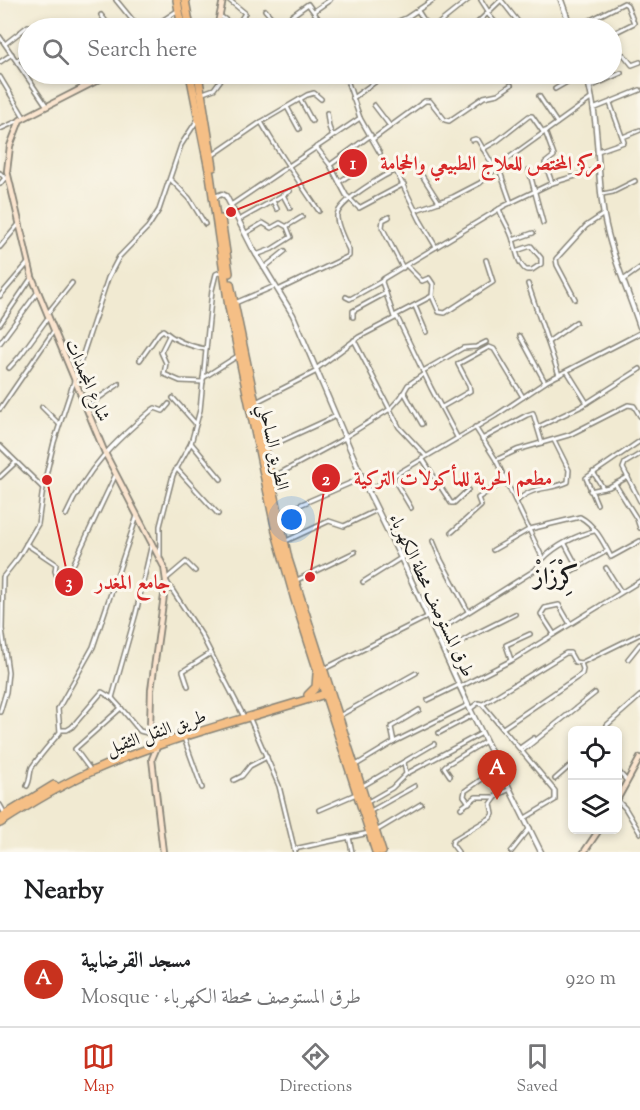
<!DOCTYPE html>
<html lang="en">
<head>
<meta charset="utf-8">
<style>
  body { margin:0; font-family:"Sorts Mill Goudy",Amiri,serif; background:#f2f2f2; color:#202124 }
  .controls { position:absolute; right:18px; bottom:18px; display:grid; overflow:hidden; border-radius:9px; box-shadow:0 3px 9px #0003 }
  .controls button { width:54px; height:54px; display:grid; place-items:center; padding:0; border:0; border-bottom:2px solid #e0e0e0; background:#fff; color:#202124; font:30px sans-serif }
  .you { position:absolute; left:292px; top:520px; width:21px; height:21px; margin:-15px; border:4px solid #fff; border-radius:50%; background:#1a73e8; box-shadow:0 0 0 9px #1a73e833 }
  .badge { display:grid; place-items:center; width:39px; height:39px; border-radius:50%; background:#c8321e; color:#fff; font-size:20px; font-weight:700 }
  .pin { position:absolute; translate:-50% -50px; filter:drop-shadow(0 2px 3px #0008) }
  .pin::after { content:''; position:absolute; top:32px; width:21px; height:18px; background:inherit; clip-path:polygon(0 0,100% 0,50% 100%) }
  .list { margin:0; padding:0; list-style:none }
  h2 { display:flex; justify-content:space-between; align-items:center; height:78px; margin:0; padding:0 24px; font-size:26px }
  h2 small { font-size:20px; font-weight:400; color:#757577 }
  .list li { display:grid; grid-template-columns:39px 1fr auto; gap:18px; align-items:center; box-sizing:border-box; height:96px; padding:0 24px; border-top:2px solid #e0e0e0 }
  .list b { display:block; font-size:22px; white-space:nowrap }
  .list p { margin:0; font-size:20px; white-space:nowrap; color:#757577 }
  .list em { font-size:20px; font-style:normal; color:#757577 }
  .icon { flex:none; width:33px; height:33px; fill:none; stroke:currentColor; stroke-width:2; stroke-linecap:round; stroke-linejoin:round }
  .map { position:relative; flex:none; width:640px; height:852px; overflow:hidden }
  .search { position:absolute; background:#fff; box-shadow:0 3px 9px #0003; left:18px; right:18px; top:18px; height:66px; display:flex; align-items:center; gap:15px; box-sizing:border-box; padding:0 21px; border-radius:33px; color:#757577; font-size:22px }
  .sheet { height:174px; background:#fff }
  nav { display:flex; justify-content:space-around; align-items:center; box-sizing:border-box; height:84px; border-top:2px solid #e0e0e0; background:#fff; font-size:16px; color:#757577 }
  nav a { display:grid; justify-items:center; gap:3px }
  nav .on { color:#c8321e }
  .map>svg:first-child { display:block }
  .lines { fill:none; stroke-linecap:round; stroke-linejoin:round }
  .minor-casing { stroke:#868377; stroke-width:6 }
  .tertiary-casing { stroke:#868377; stroke-width:7 }
  .secondary-casing { stroke:#868377; stroke-width:8 }
  .trunk-casing { stroke:#868377; stroke-width:10 }
  .minor { stroke:#fff; stroke-width:3 }
  .tertiary { stroke:#fff; stroke-width:4 }
  .secondary { stroke:#fbe5cf; stroke-width:4.5 }
  .trunk { stroke:#f5bf86; stroke-width:7 }
  .labels { text-anchor:middle; stroke-width:6; stroke-linejoin:round; paint-order:stroke }
  .street-label { font-size:18px; fill:#1c1c1c; stroke:#fbf7ec }
  .district-label { font-size:24px; font-weight:bold; fill:#1c1c1c; stroke:#fbf7ec }
  .leader { fill:none; stroke:#d62828; stroke-width:2 }
  .callout-dot { fill:#d62828; stroke:#fbf7ec; stroke-width:2 }
  .mark-label { font-size:18px; text-anchor:middle; font-weight:bold; fill:#fff }
  .callout-label { font-size:20px; text-anchor:middle; font-weight:bold; fill:#d62828; stroke:#fbf7ec; stroke-width:6; stroke-linejoin:round; paint-order:stroke }
</style>
</head>
<body>
<div class="map">
<svg width="640" height="852" viewBox="0 0 640 852">
  <rect width="100%" height="100%" fill="#fbf7ec"/>
  <filter id="ink" filterUnits="userSpaceOnUse"><feTurbulence type="fractalNoise" baseFrequency=".0167" numOctaves="2"/><feDisplacementMap in="SourceGraphic" scale="12" xChannelSelector="R" yChannelSelector="G"/><feConvolveMatrix kernelMatrix="1 2 1 2 8 2 1 2 1" color-interpolation-filters="sRGB"/></filter>
  <filter id="wash" filterUnits="userSpaceOnUse"><feTurbulence type="fractalNoise" baseFrequency=".008" numOctaves="4" result="noise"/><feDisplacementMap in="SourceGraphic" scale="24" xChannelSelector="R" yChannelSelector="G"/><feGaussianBlur stdDeviation="1.35" result="paint"/><feColorMatrix in="noise" values="0 0 0 0 0 0 0 0 0 0 0 0 0 0 0 0 0 1.4 0 .05"/><feComposite in="paint" operator="in"/></filter>
  <g filter="url(#wash)">
    <rect width="100%" height="100%" fill="#f1ead2"/>
  </g>
  <g filter="url(#ink)">
    <g class="lines">
      <defs>
        <g id="minor">
          <path d="M116,0L139,28"/>
          <path d="M481,0L488,11"/>
          <path d="M265,10L279,26"/>
          <path d="M314,11L330,0"/>
          <path d="M418,11L429,28"/>
          <path d="M487,13L500,28"/>
          <path d="M101,15L111,28"/>
          <path d="M220,16L236,27L245,13L229,0"/>
          <path d="M151,28L177,11"/>
          <path d="M275,28L308,4L325,28"/>
          <path d="M316,28L322,24"/>
          <path d="M357,28L361,27L371,28"/>
          <path d="M382,28L406,18L433,0"/>
          <path d="M433,28L468,0"/>
          <path d="M472,28L501,0L523,28"/>
          <path d="M575,28L624,3L627,5L634,23L612,34"/>
          <path d="M0,37L46,105"/>
          <path d="M5,44L28,26L34,28"/>
          <path d="M624,55L632,65L640,62"/>
          <path d="M18,60L28,52"/>
          <path d="M0,62L12,54"/>
          <path d="M0,77L24,117"/>
          <path d="M590,87L621,73"/>
          <path d="M81,88L85,81L93,74"/>
          <path d="M555,89L581,74"/>
          <path d="M203,93L214,89L225,74"/>
          <path d="M539,96L557,123"/>
          <path d="M353,98L375,82L370,74"/>
          <path d="M300,99L312,121"/>
          <path d="M374,105L390,126"/>
          <path d="M287,107L299,129"/>
          <path d="M593,109L640,90"/>
          <path d="M327,113L329,127L332,135"/>
          <path d="M360,118L380,153"/>
          <path d="M261,122C279,153 299,182 319,211"/>
          <path d="M0,129L20,120"/>
          <path d="M545,131L554,156L545,163L552,183"/>
          <path d="M623,137L640,130"/>
          <path d="M373,139L425,101H430L445,120L449,121L484,97L498,94L511,85"/>
          <path d="M472,140L475,139L478,140L495,169"/>
          <path d="M316,147L330,165L346,195L359,208L404,184"/>
          <path d="M483,149L497,141L529,116H532L543,132"/>
          <path d="M598,151L624,142L610,103"/>
          <path d="M213,155L261,122L307,95L314,93L321,99"/>
          <path d="M330,165L371,135"/>
          <path d="M498,166L511,203"/>
          <path d="M529,170L543,223"/>
          <path d="M396,171L420,220L436,247"/>
          <path d="M0,173L5,178"/>
          <path d="M170,179L189,198L205,224"/>
          <path d="M339,182L362,167"/>
          <path d="M0,184L5,178L9,179"/>
          <path d="M602,194L613,192L635,181"/>
          <path d="M283,195L290,208"/>
          <path d="M273,201L277,209"/>
          <path d="M231,205L360,118L345,74"/>
          <path d="M499,209C503,220 510,229 513,240C516,248 517,261 523,267C526,271 527,270 532,270L541,264V258L531,246L516,251"/>
          <path d="M416,210L453,197L480,183L503,162L592,98"/>
          <path d="M389,217L383,220L382,227L403,268"/>
          <path d="M239,220L290,191"/>
          <path d="M287,226L302,217"/>
          <path d="M246,233L263,223L271,228L280,223L287,227L291,237L272,249L256,255"/>
          <path d="M513,240L533,233"/>
          <path d="M0,247L19,224"/>
          <path d="M407,266L422,281L429,278L433,284L432,296"/>
          <path d="M264,268L285,251"/>
          <path d="M623,280L640,268"/>
          <path d="M528,284L559,375"/>
          <path d="M278,290L349,256V250C345,241 336,225 337,215C340,199 399,165 414,163L439,202"/>
          <path d="M0,296L28,263"/>
          <path d="M346,297L350,299L382,281"/>
          <path d="M575,299L557,265L556,259L586,226L604,214"/>
          <path d="M235,303L275,286"/>
          <path d="M415,306L426,332"/>
          <path d="M47,314L72,283"/>
          <path d="M394,316L432,296L439,312L445,313L493,282L486,260"/>
          <path d="M353,317V311L386,293"/>
          <path d="M394,317L382,282L383,279L504,206L552,183L599,169"/>
          <path d="M0,324L32,277"/>
          <path d="M169,336L161,352L166,363L164,374L180,381L203,382"/>
          <path d="M520,336L545,382"/>
          <path d="M354,340L399,427L426,456"/>
          <path d="M548,342L576,322"/>
          <path d="M0,343L37,293"/>
          <path d="M140,360L159,333L163,330C175,341 189,346 205,349"/>
          <path d="M9,368L20,356L47,319"/>
          <path d="M316,369L359,337L397,317L431,388L457,437"/>
          <path d="M423,371L463,348L476,347L486,342"/>
          <path d="M567,371L587,403"/>
          <path d="M203,378L239,355"/>
          <path d="M404,392L422,424"/>
          <path d="M173,398L196,424"/>
          <path d="M256,402L317,371"/>
          <path d="M42,407L59,424"/>
          <path d="M86,407L119,384"/>
          <path d="M442,407L470,391L469,385L458,364L489,347L494,349L523,397"/>
          <path d="M0,409L53,332"/>
          <path d="M475,427L496,460L543,559"/>
          <path d="M538,427L582,406L640,369"/>
          <path d="M345,437L390,409L401,397L408,385L424,374"/>
          <path d="M482,439L527,415L533,413L542,443"/>
          <path d="M191,443L221,479"/>
          <path d="M0,446L43,488"/>
          <path d="M264,449L336,416"/>
          <path d="M640,454L625,463L623,468L640,501"/>
          <path d="M422,458L451,503H454L468,490"/>
          <path d="M496,460L517,450L569,435L628,405L634,406L640,416"/>
          <path d="M176,468L218,514"/>
          <path d="M593,472L603,488"/>
          <path d="M392,476L411,508"/>
          <path d="M0,477L16,462"/>
          <path d="M273,477L345,438"/>
          <path d="M615,484L637,519L640,528"/>
          <path d="M368,491L495,416L547,381L640,333"/>
          <path d="M590,491L609,487L628,477"/>
          <path d="M517,501C534,485 548,491 568,482L569,470L554,440"/>
          <path d="M597,504L586,478L640,441"/>
          <path d="M279,514L362,478"/>
          <path d="M66,515C87,468 114,442 152,410L155,408L163,411L169,404"/>
          <path d="M452,532L481,506L478,498L506,480"/>
          <path d="M286,541L329,521L344,526L377,510"/>
          <path d="M433,541L441,560L468,611"/>
          <path d="M26,544L56,564L55,571L58,579"/>
          <path d="M565,544L578,568"/>
          <path d="M493,550L530,529L580,517C594,524 604,543 611,557L640,541"/>
          <path d="M160,557V526L173,475L191,443L200,410L212,290L216,274L223,271"/>
          <path d="M74,563L115,476"/>
          <path d="M606,568L621,592"/>
          <path d="M570,572L607,551"/>
          <path d="M166,579L186,562L195,571"/>
          <path d="M295,581L355,552"/>
          <path d="M167,582L201,634L243,715"/>
          <path d="M363,582L401,558"/>
          <path d="M435,633L535,570C539,566 540,563 543,559C555,546 577,535 594,531"/>
          <path d="M554,634L541,614L545,608L559,605L570,624"/>
          <path d="M444,652L471,636L515,614"/>
          <path d="M628,659L640,644"/>
          <path d="M511,660L506,645L530,634"/>
          <path d="M324,669L427,617"/>
          <path d="M188,686L183,671L211,653"/>
          <path d="M460,687L514,659L640,581"/>
          <path d="M112,698L136,613L152,543"/>
          <path d="M428,700L459,685"/>
          <path d="M483,704L566,653H570L575,662L581,663L640,634"/>
          <path d="M470,709L478,703L482,704L555,791V800L525,818"/>
          <path d="M0,712L6,692L8,672L2,629L3,577L18,558L38,524L43,488L54,442L108,278L119,257L148,227L159,210L181,145L198,119"/>
          <path d="M339,716L416,673"/>
          <path d="M250,719L279,786L295,852"/>
          <path d="M607,725L640,696"/>
          <path d="M503,728L582,674L583,669L581,663"/>
          <path d="M61,730H67L72,727L102,692L112,698L121,708"/>
          <path d="M439,733L473,715"/>
          <path d="M184,738L202,788"/>
          <path d="M394,742L391,727L419,710"/>
          <path d="M520,748L534,738"/>
          <path d="M522,751L595,693"/>
          <path d="M404,762L406,774"/>
          <path d="M356,765L394,742L468,705"/>
          <path d="M89,768L75,749L121,708L140,731L151,734"/>
          <path d="M618,771L627,781"/>
          <path d="M450,776L444,767L446,765L486,741"/>
          <path d="M555,779L572,764"/>
          <path d="M234,780L242,776L250,766L267,757"/>
          <path d="M27,786C31,779 29,773 32,767C41,754 51,743 60,732L58,709L93,647L137,516"/>
          <path d="M361,787L434,744"/>
          <path d="M618,801L625,808L640,833"/>
          <path d="M366,803L392,788L406,774L482,733"/>
          <path d="M469,803L464,796L465,791L499,767"/>
          <path d="M0,805L5,814"/>
          <path d="M461,808L476,797H494L510,789"/>
          <path d="M319,810L356,794"/>
          <path d="M369,812L415,786"/>
          <path d="M376,831L421,804"/>
          <path d="M349,837L352,852"/>
          <path d="M294,849L369,833"/>
          <path d="M458,852L452,844L453,840L490,818L493,814L491,804L497,796"/>
          <path d="M511,852L530,828"/>
        </g>
        <g id="tertiary">
          <path d="M561,0L571,28"/>
          <path d="M586,74C600,120 596,169 604,216C611,254 628,291 640,327"/>
          <path d="M217,196L222,194L226,196L253,249L293,315L368,491L401,558L470,709L541,852"/>
        </g>
        <g id="secondary">
          <path d="M217,28L223,0"/>
          <path d="M110,74L20,120L10,146L7,171L32,277L105,453L164,567L166,581L151,690L150,728L152,736L157,742"/>
          <path d="M157,747L152,759L163,852"/>
          <path d="M618,798L640,758"/>
          <path d="M584,852L599,830"/>
        </g>
        <g id="trunk">
          <path d="M177,0L182,28"/>
          <path d="M185,0L190,28"/>
          <path d="M190,74L210,175L229,307L277,536L295,600L376,852"/>
          <path d="M198,74L213,167"/>
          <path d="M221,219L229,273"/>
          <path d="M230,284L288,559L382,852"/>
          <path d="M308,695L316,687L317,674"/>
          <path d="M0,818L54,785"/>
          <path d="M0,823C28,805 57,787 88,773C164,738 248,719 328,693"/>
        </g>
      </defs>
      <use href="#minor" class="minor-casing"/>
      <use href="#tertiary" class="tertiary-casing"/>
      <use href="#secondary" class="secondary-casing"/>
      <use href="#trunk" class="trunk-casing"/>
      <use href="#minor" class="minor"/>
      <use href="#tertiary" class="tertiary"/>
      <use href="#secondary" class="secondary"/>
      <use href="#trunk" class="trunk"/>
    </g>
  </g>
  <g class="labels">
    <g class="street-label">
      <text transform="translate(88 380) rotate(67)" y="6">شارع المجمدات</text>
      <text transform="translate(274 447) rotate(78)" y="6">الطريق الساحلي</text>
      <text transform="translate(432 595) rotate(65)" y="6">طرق المستوصف محطة الكهرباء</text>
      <text transform="translate(156 732) rotate(-19)" y="6">طريق النقل الثقيل</text>
    </g>
    <g class="district-label">
      <text x="556" y="584">كِرْزَازْ</text>
    </g>
  </g>
  <path class="leader" d="M231 212L353 163M310 577L326 478M47 480L69 582"/>
  <g class="callout-dot">
    <circle cx="231" cy="212" r="6"/>
    <circle cx="310" cy="577" r="6"/>
    <circle cx="47" cy="480" r="6"/>
    <circle cx="353" cy="163" r="15"/>
    <circle cx="326" cy="478" r="15"/>
    <circle cx="69" cy="582" r="15"/>
  </g>
  <g class="mark-label">
    <text x="353" y="169">1</text>
    <text x="326" y="485">2</text>
    <text x="69" y="588">3</text>
  </g>
  <g class="callout-label">
    <text x="491" y="170">مركز المختص للعلاج الطبيعي والحجامة</text>
    <text x="453" y="485">مطعم الحرية للمأكولات التركية</text>
    <text x="133" y="589">جامع المغدر</text>
  </g>
</svg>
<div class="controls">
<button><svg class="icon" aria-label="locate" viewBox="0 0 24 24"><circle cx="12" cy="12" r="6"/><path d="M12 2v4M12 18v4M2 12h4M18 12h4"/></svg></button>
<button><svg class="icon" aria-label="layers" viewBox="0 0 24 24"><path d="M12 4l9 5-9 5-9-5zM3 14l9 5 9-5"/></svg></button>
</div>
<div class="you"></div>
<div class="pin badge" style="left:497px;top:800px">A</div>
<div class="search"><svg class="icon" aria-label="search" viewBox="0 0 24 24"><circle cx="10" cy="10" r="6"/><path d="M15 15l6 6"/></svg>Search here</div>
</div>
<section class="sheet">
<h2>Nearby<small></small></h2>
<ul class="list">
<li><span class="badge">A</span><div><b>مسجد القرضابية</b><p>Mosque · طرق المستوصف محطة الكهرباء</p></div><em>920 m</em></li>
</ul>
</section>
<nav>
<a class="on"><svg class="icon" aria-label="map" viewBox="0 0 24 24"><path d="M3 6l6-2 6 2 6-2v14l-6 2-6-2-6 2zM9 4v14M15 6v14"/></svg>Map</a>
<a><svg class="icon" aria-label="directions" viewBox="0 0 24 24"><path d="M12 3l9 9-9 9-9-9zM9 14v-3h6M13 9l2 2-2 2"/></svg>Directions</a>
<a><svg class="icon" aria-label="saved" viewBox="0 0 24 24"><path d="M7 4h10v16l-5-4-5 4z"/></svg>Saved</a>
</nav>
</body>
</html>
